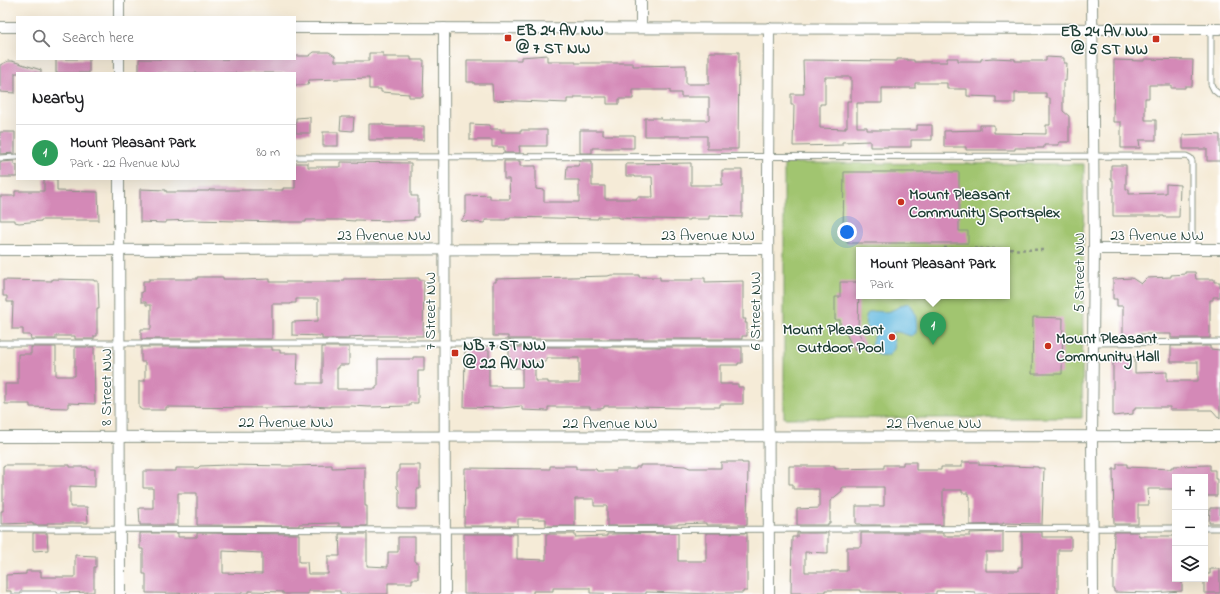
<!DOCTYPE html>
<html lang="en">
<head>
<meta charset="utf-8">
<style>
  body { margin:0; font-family:"Indie Flower",sans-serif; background:#f6f6f6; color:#202124 }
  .controls { position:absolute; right:12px; bottom:12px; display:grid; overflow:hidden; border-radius:0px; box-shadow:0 4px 16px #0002 }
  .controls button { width:36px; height:36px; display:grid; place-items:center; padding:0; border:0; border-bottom:1px solid #e0e0e0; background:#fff; color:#202124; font:20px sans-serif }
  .you { position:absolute; left:847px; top:232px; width:14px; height:14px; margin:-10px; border:3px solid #fff; border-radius:50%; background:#1a73e8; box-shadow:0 0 0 6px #1a73e833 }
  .badge { display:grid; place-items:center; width:26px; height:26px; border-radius:50%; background:#c8321e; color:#fff; font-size:13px; font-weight:700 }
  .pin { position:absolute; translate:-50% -33px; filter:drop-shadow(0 1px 2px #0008) }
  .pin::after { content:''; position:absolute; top:21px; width:14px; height:12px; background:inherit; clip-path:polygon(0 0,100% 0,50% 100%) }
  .popup { position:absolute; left:856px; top:247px; width:154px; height:52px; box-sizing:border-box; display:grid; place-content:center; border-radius:0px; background:#fff; filter:drop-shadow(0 1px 3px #0005); font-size:13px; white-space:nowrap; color:#757577 }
  .popup b { font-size:15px; color:#202124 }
  .popup::after { content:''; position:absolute; left:50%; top:100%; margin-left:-8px; border:8px solid transparent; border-top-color:#fff }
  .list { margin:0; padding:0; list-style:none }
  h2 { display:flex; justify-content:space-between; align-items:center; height:52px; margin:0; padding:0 16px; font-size:17px }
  h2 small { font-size:13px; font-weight:400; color:#757577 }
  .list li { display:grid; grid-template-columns:26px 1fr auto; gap:12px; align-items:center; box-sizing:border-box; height:56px; padding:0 16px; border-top:1px solid #e0e0e0 }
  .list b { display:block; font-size:15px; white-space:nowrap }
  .list p { margin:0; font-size:13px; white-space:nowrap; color:#757577 }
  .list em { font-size:13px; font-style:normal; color:#757577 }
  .icon { flex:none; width:22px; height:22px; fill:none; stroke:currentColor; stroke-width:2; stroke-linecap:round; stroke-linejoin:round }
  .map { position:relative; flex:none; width:1220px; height:594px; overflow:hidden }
  .search { position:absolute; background:#fff; box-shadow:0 4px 16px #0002; left:16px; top:16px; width:280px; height:44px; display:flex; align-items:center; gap:10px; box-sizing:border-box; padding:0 14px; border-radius:0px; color:#757577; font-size:15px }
  .panel { position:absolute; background:#fff; box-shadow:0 4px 16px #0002; left:16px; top:72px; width:280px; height:108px; border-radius:0px }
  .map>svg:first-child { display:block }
  .green { fill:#a1c56f; stroke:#608152; fill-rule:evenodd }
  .water { fill:#63b9df; stroke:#417b8a }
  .building { fill:#d489b7; fill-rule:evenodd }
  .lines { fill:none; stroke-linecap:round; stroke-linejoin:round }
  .lane-casing { stroke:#8a9486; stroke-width:7 }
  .street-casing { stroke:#8a9486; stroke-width:12 }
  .path { stroke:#8a9486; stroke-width:2.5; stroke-dasharray:3 3; stroke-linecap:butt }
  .lane { stroke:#fff; stroke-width:5 }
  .street { stroke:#fff; stroke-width:10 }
  .poi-dot { fill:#c8321e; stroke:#fff; stroke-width:1.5 }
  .labels { text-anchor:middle; stroke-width:3; stroke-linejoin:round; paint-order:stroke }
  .poi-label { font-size:16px; font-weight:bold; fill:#1f3d34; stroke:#fff; text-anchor:start }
  .street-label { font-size:16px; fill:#1f3d34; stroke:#fff }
</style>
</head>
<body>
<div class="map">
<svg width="1220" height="594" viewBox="0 0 1220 594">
  <rect width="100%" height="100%" fill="#fff"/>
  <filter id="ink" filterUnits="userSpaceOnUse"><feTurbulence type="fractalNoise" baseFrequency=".025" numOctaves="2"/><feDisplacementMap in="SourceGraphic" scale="8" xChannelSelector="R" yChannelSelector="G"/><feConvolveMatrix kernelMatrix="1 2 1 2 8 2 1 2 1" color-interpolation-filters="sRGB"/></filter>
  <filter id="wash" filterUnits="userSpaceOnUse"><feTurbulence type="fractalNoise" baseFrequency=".012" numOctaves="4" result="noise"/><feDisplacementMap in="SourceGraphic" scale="16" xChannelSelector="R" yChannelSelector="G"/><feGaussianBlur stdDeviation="0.9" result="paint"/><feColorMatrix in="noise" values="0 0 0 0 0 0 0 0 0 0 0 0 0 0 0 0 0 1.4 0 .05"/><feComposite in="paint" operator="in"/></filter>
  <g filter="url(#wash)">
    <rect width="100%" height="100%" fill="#f5ebd7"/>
    <path class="green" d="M784,163L1084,164L1082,418H784ZM859,250H1007V296H859Z"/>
    <path class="water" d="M908,303C916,307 918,326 916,333L911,336L898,332H892C892,338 896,342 894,349L888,356L878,355C871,350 869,343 875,336V332C866,330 863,323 867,314C875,308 881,314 890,311C897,309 901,304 908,303Z"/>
    <g id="blocks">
      <g class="building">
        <path d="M314,52H329L335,56V61H369V53H383V57H411V60H424L423,97H409V94L381,92V89H369V78L309,80L308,85H295V73H139V59H295V56H309Z"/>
        <path d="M709,52H739L738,149H707V136H645V118H661V120H709V97H681V93H670V90H633V99H619V104H607V97H575V99H567V103L493,100L492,84H474V82H467V60H521V57L547,55V61H575V63H633V66L686,65V84H709Z"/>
        <path d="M1046,57L1064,58V63H1067L1066,81H1064L1063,84V111L1069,116V142H1059V145H1044V148H1015V150H966V147H944V131L980,130V125H994V133L1046,134V125H1050V98H1046V93H1015V103H996V97L967,96V89H947V83H915V88H882V103H857V127H867V130H917V125H932V140H911V147H870V141L842,142V145L793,146L794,105H791V94H804L803,60L897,61V59H907V60H914V62H947V58H958V61H981V59L993,58L1015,59V61H1046ZM825,77H851V101H847V127H845V129L820,128V104H825Z"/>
        <rect x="56" y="59" width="33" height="14"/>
        <path d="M1144,59L1193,60L1192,86H1185V88H1171V85H1149V98H1145V120H1156V140H1139L1140,148H1121V122H1113L1114,60L1144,61Z"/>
        <path d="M8,61H12L41,70V73H15V93L0,92V65Z"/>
        <path d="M310,117V133H296V118Z"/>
        <path d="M341,117H354L353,131L340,130Z"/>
        <path d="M369,124H383V125L395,126H424V140H369Z"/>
        <path d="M470,124L490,125V129H501V132H521V130H547V146H519L520,153H504V147H492V140H470Z"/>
        <path d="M580,130H603V135H634V148H592V153H580Z"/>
        <path d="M0,132H15V153L0,154Z"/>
        <rect x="323" y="132" width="15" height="14"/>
        <path d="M1207,134L1220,135V161H1207V149H1183V135Z"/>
        <path d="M14,161V165H17V177H0V162Z"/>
        <path d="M504,161H520V166H536V189L544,190V202H579V180H566L567,166H578L580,161H592V186H605V199H637V197H653L652,177H635V176H626V164L691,163V185H722V170H742V217L709,216V219H690V220L619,218V217H598V219L510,217V219H506V220H485V223L461,221L466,214V196L490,195V199H510L509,179H504Z"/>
        <path d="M341,162L411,163V196H418V217H414V220L395,221L355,220V221L340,220H306V222H282L192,220L166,221V223L140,222V189L166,190V192H197V191H209V190H283V188H295V163H308V167H341Z"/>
        <path d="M1111,165H1126V189H1129V194L1166,193V184L1180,185L1179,217H1164V216H1113V180H1111Z"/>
        <path d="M844,172H959V231H968V243H847V231H843Z"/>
        <path d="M44,179H57V191L98,192L99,220H41V221L19,223L15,222V220H0V196H15V191H44Z"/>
        <path d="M1185,272H1195L1196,279H1214V282H1220V297H1213V300H1210V338H1171V334H1138V336H1123V306H1117V299H1113V279L1132,278L1141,284L1147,278L1171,277V275L1185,274Z"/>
        <path d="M611,275H639V277H660V280H693V278H705V282L743,281V319H746L745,323H747V336H742V339H508V336H493V282H496V279L608,276Z"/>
        <path d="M197,277H223V279H243V280L270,279V282H340L343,281V279L419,278V280H424L423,336H366L349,337V339H322V336L292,335V322L318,321V299H296V303H291V304H272V339H141V329H151V305H146V302H141V292H143V281H149V279H197Z"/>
        <path d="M52,279L94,280V281H98L99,309H97V336H94V339H75V336H56V339H31L30,335H23V329H12L13,302H7V296H3V280L52,281Z"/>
        <path d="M840,282H859L858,332L866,345L855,351L844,330H840V320H835V297H840Z"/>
        <path d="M1033,317L1063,318L1062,374H1032Z"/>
        <path d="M1171,346H1210V349L1220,350V419L1212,410H1170V407H1135V410H1133V414L1113,416V354H1127V356L1135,357V373L1167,372V381H1198V362H1171Z"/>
        <path d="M31,347H56V376H75V347H94L95,404L68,403V408L30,407V404H5V384H18V354H31Z"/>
        <path d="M141,347H272V350H280V353H298L297,383H322V347H349V365H339V368H337V389H376V386H378V359H413V357H424V371H418V403H410V406L369,407L352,406H330V407L308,406V407L269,408L166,407V410H142L139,408V381H145V362H141Z"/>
        <path d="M509,347H742V363H738V365H720V384H738V387H743V404H720V407H683V408L636,407V406H604V408L600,409H590V407H548V411L522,410V406L502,408L464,407L465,350H489V386H501V387H522V368H509ZM546,358H579V383H548V381H535V362H546Z"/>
        <path d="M721,462H742V463H748L747,525H706V523L678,524V525L607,526V506H594V499H575V526H546V519H518V526H464L465,468L550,469V466H576V469H596L597,471H616V469H636V467H640V465H667L685,466L690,468H721Z"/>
        <path d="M903,462H916V470H941V467H962V462H979V465L1038,467V468H1044L1042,524L1003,523V524L970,525V496H968V493H962V490H943V525H861V524H856V506H884V487H842V491L830,501V523H828V525H797V509L819,508V489H793V484H789V466H835V469L884,468V465H903Z"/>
        <path d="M1117,464H1127V467L1171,469V467H1174V466L1210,465V470H1215V479H1217V496H1206L1205,477H1175V489H1148L1149,505H1138V524H1114L1113,469H1117Z"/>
        <path d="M4,465H70V467H88V469H95V487L70,486V507H87L88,523H47V525H33V523L1,524V511H3V466H4Z"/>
        <path d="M227,465L290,466L332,465V468L365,467V506H367V526H339V523L299,524V526L197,525V493H178V525H140L139,508H153V488H143V471H176V468H198L200,466Z"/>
        <path d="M399,465H420V489H417V509H399V490L397,488V473L399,472Z"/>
        <path d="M1210,508H1220V523H1209Z"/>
        <path d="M1003,532V552H986V571H1018V567H1022V532H1042V537H1071V550H1058V594H975V592L960,591H936V594H900V592H860V590H825V592H818V593H791L792,537H797V533H828V553L805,552V572H831V571H847V547H861V533H943V536H970V533Z"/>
        <path d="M1114,532H1138L1139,536H1175V579H1182V591L1151,593L1114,592V589H1113V571Z"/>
        <path d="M33,533H47L48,550L33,551Z"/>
        <path d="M140,533H178V537H197V533L299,534V562H307L308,574H328V556H340L339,534H367V566L388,567V552H398V537H415V562H418V579H412V583H388V594H340V591H308V594H283V592L249,591V593H241V594L146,593V574H143V549H140ZM223,551L262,553V574L223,573Z"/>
        <path d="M678,533V561H706V533H747V591H743V593H713V594L646,592V594H636L590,593V588H553V591H533V594H464V534H517V559L546,560V534H575V537L607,536V534Z"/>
        <path d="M75,555L96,556V567H94V592L57,593V591H21V594H11V591H6V575L26,574V571H41V577H75Z"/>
        <path d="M1210,569H1220V593H1204V579H1205V574H1210Z"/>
      </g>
    </g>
  </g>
  <g filter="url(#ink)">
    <use href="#blocks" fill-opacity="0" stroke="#8a9486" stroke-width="1"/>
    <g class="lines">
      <defs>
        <g id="lane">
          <path d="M1211,29V84L1214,90L1220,95"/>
          <path d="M295,157L1186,156L1190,158L1192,161V249"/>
          <path d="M0,158L17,157"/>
          <path d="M0,343H769"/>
          <path d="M1093,343L1220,342"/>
          <path d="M1205,528H1220"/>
          <path d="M0,529L454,530L1175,528"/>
        </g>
        <g id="street">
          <path d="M119,0V17"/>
          <path d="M1092,0L1094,249L1092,436L1093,594"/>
          <path d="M0,27H17"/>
          <path d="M295,28L1220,29"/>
          <path d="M444,28L445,594"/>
          <path d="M641,28V0"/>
          <path d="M119,59V73"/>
          <path d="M119,179L120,594"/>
          <path d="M1094,249H1220"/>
          <path d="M0,250L768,249"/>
          <path d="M0,437L1220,436"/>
          <path d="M769,594L768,177L769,28"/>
        </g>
      </defs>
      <use href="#lane" class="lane-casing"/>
      <use href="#street" class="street-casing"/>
      <path class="path" d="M944,248L1046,250"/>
      <use href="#lane" class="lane"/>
      <use href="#street" class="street"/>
    </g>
  </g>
  <g class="poi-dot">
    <rect x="504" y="34" width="8" height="8" rx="2"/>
    <rect x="1152" y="35" width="8" height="8" rx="2"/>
    <circle cx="901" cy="202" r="4"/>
    <circle cx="892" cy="337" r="4"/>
    <circle cx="1048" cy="346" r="4"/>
    <rect x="451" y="349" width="8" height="8" rx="2"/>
  </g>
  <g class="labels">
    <g class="poi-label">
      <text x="516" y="35">EB 24 AV NW<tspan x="516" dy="18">@ 7 ST NW</tspan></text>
      <text x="1148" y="36" text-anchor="end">EB 24 AV NW<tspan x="1148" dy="18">@ 5 ST NW</tspan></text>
      <text x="909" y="199">Mount Pleasant<tspan x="909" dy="18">Community Sportsplex</tspan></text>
      <text x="884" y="334" text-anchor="end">Mount Pleasant<tspan x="884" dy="18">Outdoor Pool</tspan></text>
      <text x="1056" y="343">Mount Pleasant<tspan x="1056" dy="18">Community Hall</tspan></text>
      <text x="463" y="350">NB 7 ST NW<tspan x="463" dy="18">@ 22 AV NW</tspan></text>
    </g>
    <g class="street-label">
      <text x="384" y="240">23 Avenue NW</text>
      <text x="708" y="240">23 Avenue NW</text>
      <text x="1157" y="240">23 Avenue NW</text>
      <text transform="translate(1078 273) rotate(-90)" y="6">5 Street NW</text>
      <text transform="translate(429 311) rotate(-90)" y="6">7 Street NW</text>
      <text transform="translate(754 311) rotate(-90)" y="6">6 Street NW</text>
      <text transform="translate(105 387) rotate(-90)" y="6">8 Street NW</text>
      <text x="286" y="427">22 Avenue NW</text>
      <text x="610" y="428">22 Avenue NW</text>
      <text x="934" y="428">22 Avenue NW</text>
    </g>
  </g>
</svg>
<div class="controls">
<button>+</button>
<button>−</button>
<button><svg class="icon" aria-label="layers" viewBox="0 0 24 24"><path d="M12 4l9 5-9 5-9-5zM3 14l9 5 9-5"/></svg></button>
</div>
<div class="you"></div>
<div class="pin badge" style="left:933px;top:345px;background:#2e9e5b">1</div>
<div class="popup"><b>Mount Pleasant Park</b>Park</div>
<div class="search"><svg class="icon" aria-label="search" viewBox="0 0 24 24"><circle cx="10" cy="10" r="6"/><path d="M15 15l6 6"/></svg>Search here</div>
<section class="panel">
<h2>Nearby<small></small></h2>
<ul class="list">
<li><span class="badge" style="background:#2e9e5b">1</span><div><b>Mount Pleasant Park</b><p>Park · 22 Avenue NW</p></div><em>80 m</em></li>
</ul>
</section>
</div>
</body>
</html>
